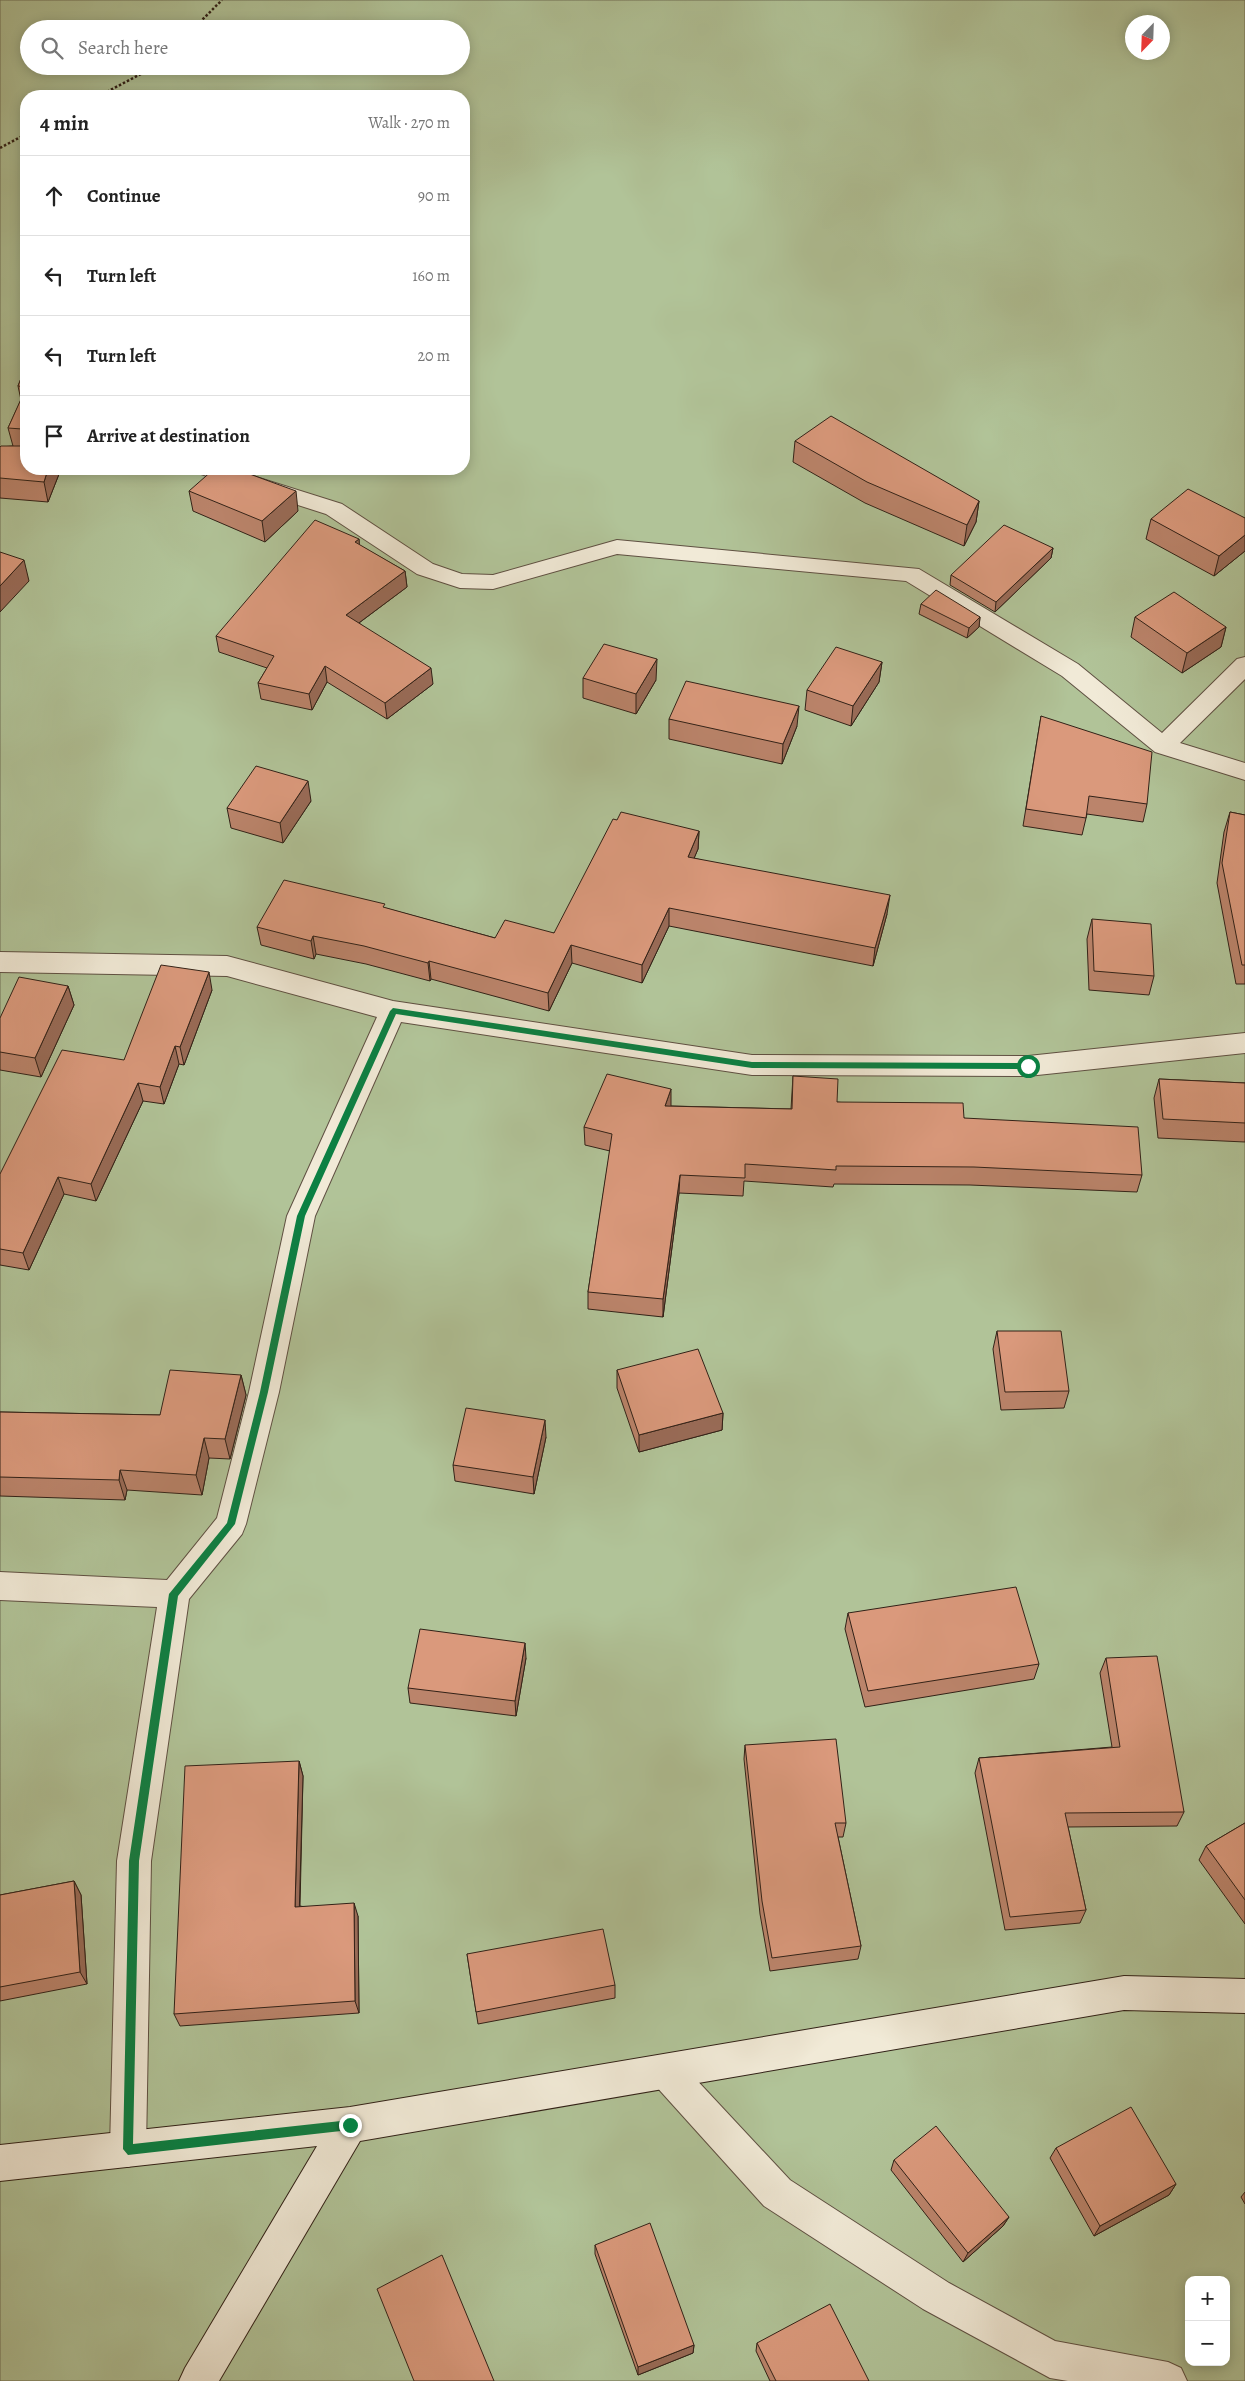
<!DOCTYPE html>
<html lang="en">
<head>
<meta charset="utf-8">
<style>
  body { margin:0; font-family:Alegreya,serif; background:#f2f2f2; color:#222 }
  .controls { position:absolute; right:15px; bottom:15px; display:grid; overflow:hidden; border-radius:10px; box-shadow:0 2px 12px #0003 }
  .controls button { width:45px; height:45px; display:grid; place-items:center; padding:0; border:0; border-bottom:1px solid #e0e0e0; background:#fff; color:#222; font:25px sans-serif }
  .compass { position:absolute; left:1125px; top:15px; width:45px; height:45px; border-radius:50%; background:#fff; box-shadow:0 2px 12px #0003; rotate:203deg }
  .stop { position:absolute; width:15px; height:15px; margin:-11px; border:4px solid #0b8043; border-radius:50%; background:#fff }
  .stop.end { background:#0b8043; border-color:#fff; box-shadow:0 1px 5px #0008 }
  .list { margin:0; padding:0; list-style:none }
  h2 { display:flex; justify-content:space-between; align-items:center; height:65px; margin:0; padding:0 20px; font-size:21px }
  h2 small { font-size:16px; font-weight:400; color:#767676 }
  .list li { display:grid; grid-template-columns:32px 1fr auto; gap:15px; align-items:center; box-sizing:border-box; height:80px; padding:0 20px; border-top:1px solid #e0e0e0 }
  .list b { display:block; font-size:19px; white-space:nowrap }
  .list em { font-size:16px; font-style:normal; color:#767676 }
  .icon { flex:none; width:28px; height:28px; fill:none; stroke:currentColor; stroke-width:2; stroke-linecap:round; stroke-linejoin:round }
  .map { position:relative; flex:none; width:1245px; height:2381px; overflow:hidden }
  .search { position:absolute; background:#fff; box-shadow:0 2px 12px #0003; left:20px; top:20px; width:450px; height:55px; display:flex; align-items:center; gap:12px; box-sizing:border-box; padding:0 18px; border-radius:28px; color:#767676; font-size:19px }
  .panel { position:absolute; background:#fff; box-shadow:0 2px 12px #0003; left:20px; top:90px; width:450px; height:385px; border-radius:20px }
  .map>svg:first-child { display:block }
  .green { fill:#b1c398; stroke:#717258; fill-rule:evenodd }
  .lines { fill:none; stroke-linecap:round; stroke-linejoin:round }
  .street-casing { stroke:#5f5042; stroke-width:2 }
  .secondary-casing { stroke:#312117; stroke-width:2 }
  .path { stroke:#312117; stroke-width:2.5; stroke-dasharray:2.5 2; stroke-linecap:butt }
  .street { fill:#f1ead7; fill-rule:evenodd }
  .secondary { fill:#f1ead7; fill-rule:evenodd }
  .wall { fill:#bb846b; stroke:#312117 }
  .shaded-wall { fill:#996b57; stroke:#312117 }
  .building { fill:#da997c; stroke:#312117 }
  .route { fill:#0b8043 }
</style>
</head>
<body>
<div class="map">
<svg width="1245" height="2381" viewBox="0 0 1245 2381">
  <rect width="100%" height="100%" fill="#eadfc2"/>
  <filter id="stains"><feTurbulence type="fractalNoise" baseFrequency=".004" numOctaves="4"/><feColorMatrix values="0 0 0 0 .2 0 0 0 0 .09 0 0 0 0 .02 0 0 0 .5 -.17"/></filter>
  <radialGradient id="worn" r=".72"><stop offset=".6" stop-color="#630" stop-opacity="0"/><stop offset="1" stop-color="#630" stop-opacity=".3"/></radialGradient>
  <path class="green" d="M0,0H1245V2381H0ZM1132,22H1162V52H1132ZM29,29H461V66H29ZM26,96H464V469H26ZM1189,2280H1226V2362H1189Z"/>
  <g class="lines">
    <defs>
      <g id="street">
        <path d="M198,469H231L342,504L433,564L462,574L493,575L617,540L919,569L1078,664L1162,733L1237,659L1245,657V679L1180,743L1245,763V780L1155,752L1062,676L906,581L617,554L493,589L460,588L417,574L326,514L201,474Z"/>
        <path d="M0,952L227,956L393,1001L752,1055L1028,1056L1245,1033V1053L1028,1076L752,1075L401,1022L315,1216L279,1392L246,1524L242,1534L189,1599L151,1861L146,2149L141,2162L128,2167L115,2162L110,2149L117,1861L157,1607L0,1600V1572L167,1580L217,1518L249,1392L287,1216L377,1017L227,976L0,972Z"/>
        <path d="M666,2055L678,2060L790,2180L949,2283L1055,2341L1168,2362L1181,2368L1187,2381H1068L1050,2378L923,2309L764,2206L654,2084L649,2072L654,2060Z"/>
      </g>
      <path id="secondary" d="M1124,1976L1245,1979V2013L1124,2010L360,2141L219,2381H179L185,2368L317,2146L0,2181V2145L350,2107Z"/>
    </defs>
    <use href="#street" class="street-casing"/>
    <use href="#secondary" class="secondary-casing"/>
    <g class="path">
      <path d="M193,29L222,0"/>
      <path d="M99,96L156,66"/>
      <path d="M0,148L26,134"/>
    </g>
    <use href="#street" class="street"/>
    <use href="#secondary" class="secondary"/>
  </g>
  <g class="wall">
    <path d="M26,366L61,469L48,502L0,498V447L13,446L8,428L21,400L18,386Z"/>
    <path d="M795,441L979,501L976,522L964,546L865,503L793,462Z"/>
    <path d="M189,491L298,511L265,542L193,511Z"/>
    <path d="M1245,518V551L1214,576L1146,539L1151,519Z"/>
    <path d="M359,539V545L405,571L407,587L359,623L433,684L387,719L327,682L312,710L261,699L258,683L267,668L219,652L216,636Z"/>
    <path d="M1053,548L1051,558L995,612L950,585L951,575Z"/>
    <path d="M921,604L980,617L979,627L967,638L919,614Z"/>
    <path d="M1135,617L1226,627L1221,647L1182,673L1131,637Z"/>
    <path d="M882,662L879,682L851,726L805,710L807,690Z"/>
    <path d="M583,678L656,680L636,714L583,698Z"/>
    <path d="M1041,716L1147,804L1143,822L1087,814L1082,835L1023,826Z"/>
    <path d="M669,719L797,726L782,764L669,739Z"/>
    <path d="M311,801L283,843L231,828L227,808Z"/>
    <path d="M1230,812L1245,815V984H1236L1217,883L1224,832Z"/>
    <path d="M699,831L698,849L694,858L887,914L873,966L669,926L642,983L572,963L549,1011L431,979L430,981L366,964L316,954L314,959L261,945L257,927L385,908L495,938L554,933Z"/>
    <path d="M1092,919L1154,976L1149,995L1089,990L1087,939Z"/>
    <path d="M68,986L74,1005L41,1077L0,1070V1018Z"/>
    <path d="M212,990L184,1065L179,1064L164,1104L143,1101L96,1201L64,1194L29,1270L0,1265V1174L124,1060Z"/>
    <path d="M793,1076L837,1102L964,1118L1142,1175L1137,1192L970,1185L834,1184L833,1187L744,1181L743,1196L679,1193L663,1317L588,1309V1292L610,1151L585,1145L584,1127L671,1106L791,1109Z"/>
    <path d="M1159,1079L1245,1083V1142L1158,1138L1154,1098Z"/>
    <path d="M997,1331L1069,1391L1064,1408L1001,1410L993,1349Z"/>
    <path d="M617,1370L723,1413L722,1430L639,1452L617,1388Z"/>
    <path d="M241,1375L246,1395L230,1459L209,1458L202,1495L127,1490L125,1500L0,1496V1412L160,1415Z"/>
    <path d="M546,1437L534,1494L455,1481L453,1465Z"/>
    <path d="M848,1613L1039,1664L1034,1679L865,1707L845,1629Z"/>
    <path d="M526,1658L516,1716L410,1703L408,1688Z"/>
    <path d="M1106,1658L1184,1812L1177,1826L1068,1827L1086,1910L1080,1923L1005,1930L975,1773L979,1758L1112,1747L1100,1673Z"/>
    <path d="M745,1745L846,1823L843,1837H838L861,1946L858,1959L770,1971L760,1914L744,1759Z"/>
    <path d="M299,1761L303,1776L300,1906L358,1916L359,2013L180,2026L174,2014Z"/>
    <path d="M1245,1823V1924L1199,1860L1206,1846Z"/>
    <path d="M74,1881L81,1895L87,1984L0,2001V1895Z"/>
    <path d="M467,1954L615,1985V1998L478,2024Z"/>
    <path d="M1056,2148L1176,2184L1169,2195L1094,2236L1050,2158Z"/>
    <path d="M894,2160L1009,2217L1003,2226L963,2262L891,2170Z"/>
    <path d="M1245,2192V2204L1241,2197Z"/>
    <path d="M595,2245L694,2345L693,2353L638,2375L595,2254Z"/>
    <path d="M757,2343L869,2381H770L756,2351Z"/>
  </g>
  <g class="shaded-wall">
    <path d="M48,469H61L48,502L44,482Z"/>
    <path d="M296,491L298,511L265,542L262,521Z"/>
    <path d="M979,501L976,522L964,546L967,525Z"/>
    <path d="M1245,535V551L1214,576L1219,556Z"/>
    <path d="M359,539L360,554L355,542Z"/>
    <path d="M1053,548L1051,558L995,612L996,602Z"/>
    <path d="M24,560L29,581L0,612V586Z"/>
    <path d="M405,571L407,587L348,631L346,615Z"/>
    <path d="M980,617L979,627L967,638L969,628Z"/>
    <path d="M1226,627L1221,647L1182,673L1187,653Z"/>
    <path d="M657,659L656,680L636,714V694Z"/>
    <path d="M882,662L879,682L851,726L853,706Z"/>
    <path d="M325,666L327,682L312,710L309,694Z"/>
    <path d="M431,668L433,684L387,719L385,703Z"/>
    <path d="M799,706L797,726L782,764L783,744Z"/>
    <path d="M308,781L311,801L283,843L280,823Z"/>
    <path d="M699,831L698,849L687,875L688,857Z"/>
    <path d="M890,895L887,914L873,966L875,948Z"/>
    <path d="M669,908V926L642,983V965Z"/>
    <path d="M313,936L316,954L314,959L311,941Z"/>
    <path d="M571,945L572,963L549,1011L548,993Z"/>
    <path d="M429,961L431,979L430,981L428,963Z"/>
    <path d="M209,972L212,990L184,1065L180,1047Z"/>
    <path d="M68,986L74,1005L41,1077L35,1058Z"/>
    <path d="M175,1046L179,1064L164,1104L160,1087Z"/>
    <path d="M138,1083L143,1101L96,1201L91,1184Z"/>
    <path d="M671,1089V1107L665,1106Z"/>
    <path d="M680,1175L679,1193L663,1317V1299Z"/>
    <path d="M58,1177L64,1194L29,1270L23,1253Z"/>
    <path d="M241,1375L246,1395L230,1459L225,1439Z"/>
    <path d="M723,1413L722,1430L639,1452V1435Z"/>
    <path d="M545,1420L546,1437L534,1494L533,1477Z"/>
    <path d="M204,1438L209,1458L202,1495L196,1475Z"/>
    <path d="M120,1470L127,1490L125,1500L119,1480Z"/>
    <path d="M525,1643L526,1658L516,1716L515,1701Z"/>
    <path d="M299,1761L303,1776L299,1920L295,1907Z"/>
    <path d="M74,1881L81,1895L87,1984L80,1972Z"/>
    <path d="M354,1903L358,1916L359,2013L355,2001Z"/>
    <path d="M1176,2184L1169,2195L1094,2236L1100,2226Z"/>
    <path d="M1009,2217L1003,2226L963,2262L968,2253Z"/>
    <path d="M694,2345L693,2353L638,2375V2367Z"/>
  </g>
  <g class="building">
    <path d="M26,366V387L18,386Z"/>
    <path d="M26,388V469H48L44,482L0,478V447L1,446H21L23,445L22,429L8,428Z"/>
    <path d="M831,416L979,501L967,525L867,482L795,441Z"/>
    <path d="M214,469H236L296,491L262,521L189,491Z"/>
    <path d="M1188,489L1245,518V535L1219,556L1151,519Z"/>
    <path d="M315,520L359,539L355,542L405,571L346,615L431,668L385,703L325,666L309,694L258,683L274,656L216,636Z"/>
    <path d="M1004,525L1053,548L996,602L951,575Z"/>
    <path d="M0,552L24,560L0,586Z"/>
    <path d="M936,590L980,617L969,628L921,604Z"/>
    <path d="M1174,592L1226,627L1187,653L1135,617Z"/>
    <path d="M604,644L657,659L636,694L583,678Z"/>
    <path d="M836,647L882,662L853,706L807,690Z"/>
    <path d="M686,681L799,706L783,744L669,719Z"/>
    <path d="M1041,716L1152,752L1147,804L1089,796L1086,818L1026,809Z"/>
    <path d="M256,766L308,781L280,823L227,808Z"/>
    <path d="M621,812L699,831L688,857L890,895L875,948L669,908L642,965L571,945L548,993L429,961L428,963L364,946L313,936L311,941L257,927L284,880L385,904L383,907L495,938L505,920L554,933L613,819L617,820Z"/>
    <path d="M1230,812L1245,815V965H1242L1222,863Z"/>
    <path d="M1092,919L1151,924L1154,976L1094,971Z"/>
    <path d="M161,965L209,972L180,1047L175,1046L160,1087L138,1083L91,1184L58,1177L23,1253L0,1249V1174L62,1050L124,1060Z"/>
    <path d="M19,977L68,986L35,1058L0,1052V1018Z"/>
    <path d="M607,1074L671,1089L665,1106L792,1109L793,1076L838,1079L837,1102L963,1103L964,1118L1138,1127L1142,1175L974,1167L836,1166V1170L745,1164V1178L680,1175L663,1299L588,1292L612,1134L584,1127Z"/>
    <path d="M1159,1079L1245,1083V1123L1163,1119Z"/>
    <path d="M997,1331H1061L1069,1391L1005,1392Z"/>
    <path d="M698,1349L723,1413L639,1435L617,1370Z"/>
    <path d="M170,1370L241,1375L225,1439L204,1438L196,1475L120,1470L119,1480L0,1477V1412L160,1415Z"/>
    <path d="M466,1408L545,1420L533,1477L453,1465Z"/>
    <path d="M1016,1587L1039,1664L868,1691L848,1613Z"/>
    <path d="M420,1629L525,1643L515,1701L408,1688Z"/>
    <path d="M1157,1656L1184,1812L1065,1813L1086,1910L1010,1917L979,1758L1120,1747L1106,1658Z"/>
    <path d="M836,1739L846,1823H835L861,1946L772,1958L762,1901L745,1745Z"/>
    <path d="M299,1761L295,1907L354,1903L355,2001L174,2014L185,1766Z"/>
    <path d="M1245,1823V1900L1206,1846Z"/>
    <path d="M74,1881L80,1972L0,1987V1895Z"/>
    <path d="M603,1929L615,1985L476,2012L467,1954Z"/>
    <path d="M1131,2107L1176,2184L1100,2226L1056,2148Z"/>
    <path d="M936,2126L1009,2217L968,2253L894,2160Z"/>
    <path d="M650,2223L694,2345L638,2367L595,2245Z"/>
    <path d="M442,2255L494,2381H414L377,2289Z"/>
    <path d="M830,2304L869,2381H776L757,2343Z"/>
  </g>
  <path class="route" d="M393,1008L752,1062L1028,1063L1032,1066L1028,1069L752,1068L396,1014L305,1216L268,1392L235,1524L178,1596L139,1861L133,2144L350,2120L355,2125L350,2130L128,2155L123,2149L129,1861L169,1594L227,1523L260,1392L297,1216L390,1011Z"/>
  <rect width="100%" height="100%" filter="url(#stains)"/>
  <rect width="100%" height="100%" fill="url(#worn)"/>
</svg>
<div class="controls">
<button>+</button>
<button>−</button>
</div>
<svg class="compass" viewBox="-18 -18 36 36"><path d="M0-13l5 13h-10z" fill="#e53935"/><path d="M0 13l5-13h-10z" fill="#767676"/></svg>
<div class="stop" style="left:1028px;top:1066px"></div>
<div class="stop end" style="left:350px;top:2125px"></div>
<div class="search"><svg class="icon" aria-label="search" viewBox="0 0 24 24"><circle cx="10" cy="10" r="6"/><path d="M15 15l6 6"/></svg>Search here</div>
<section class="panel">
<h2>4 min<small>Walk · 270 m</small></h2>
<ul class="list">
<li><svg class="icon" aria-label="ahead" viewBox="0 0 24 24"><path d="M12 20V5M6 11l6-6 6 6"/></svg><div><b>Continue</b></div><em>90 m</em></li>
<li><svg class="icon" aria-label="left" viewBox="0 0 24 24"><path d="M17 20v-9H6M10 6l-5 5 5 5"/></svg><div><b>Turn left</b></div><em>160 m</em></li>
<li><svg class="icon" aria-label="left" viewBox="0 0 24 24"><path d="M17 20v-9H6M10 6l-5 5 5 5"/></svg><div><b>Turn left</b></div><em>20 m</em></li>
<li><svg class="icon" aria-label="arrive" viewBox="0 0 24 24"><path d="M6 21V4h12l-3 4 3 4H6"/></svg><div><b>Arrive at destination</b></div></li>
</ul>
</section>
</div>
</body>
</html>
